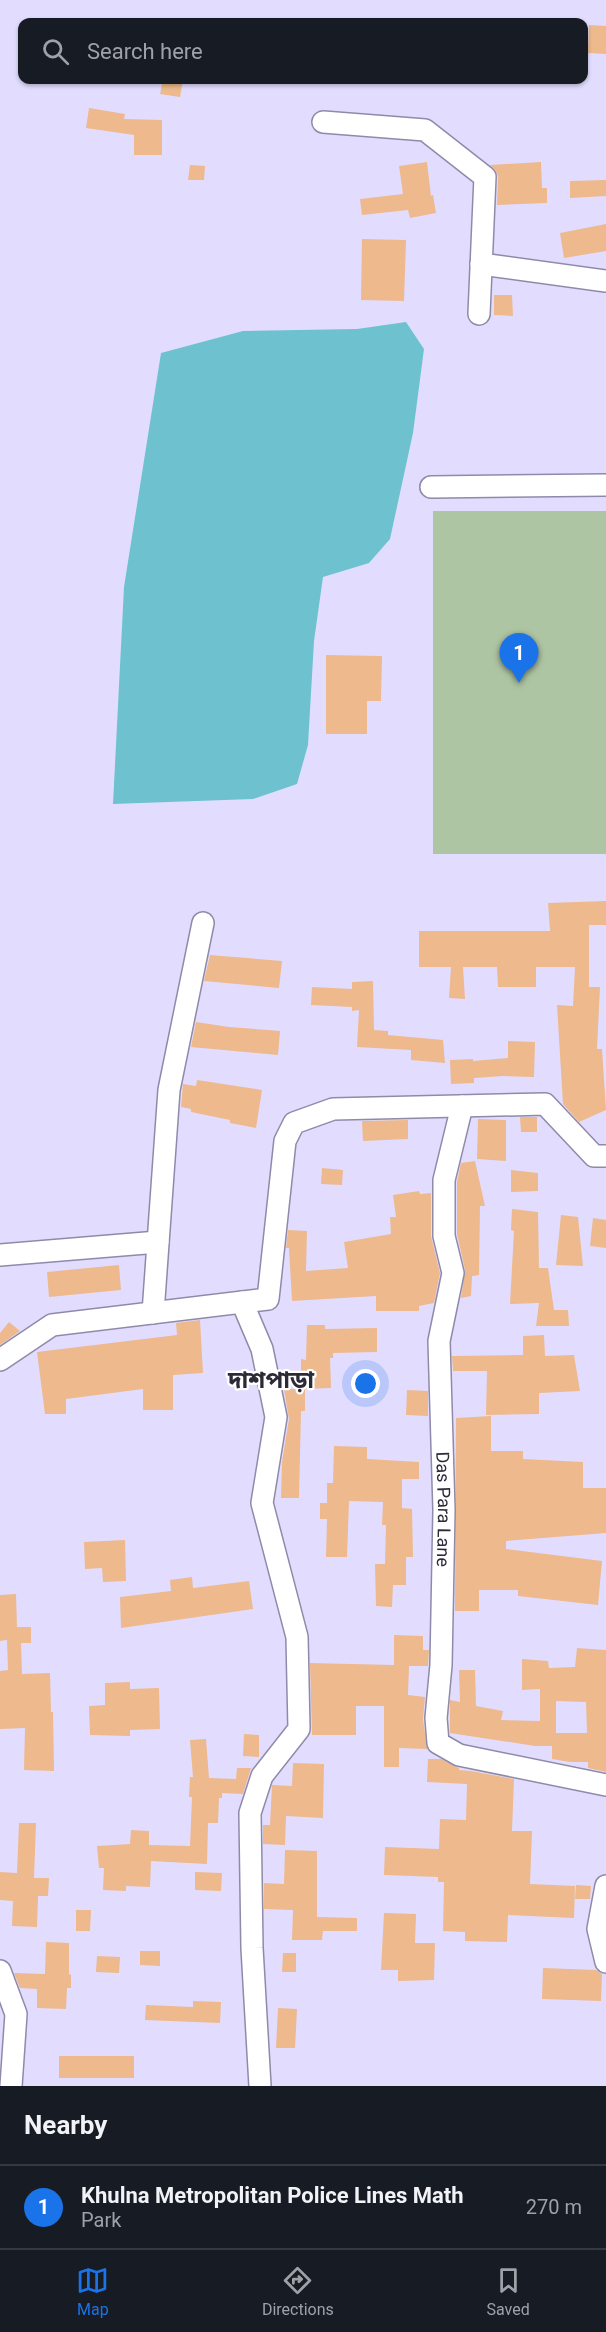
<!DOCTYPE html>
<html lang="en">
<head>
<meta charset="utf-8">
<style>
  body { margin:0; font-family:Roboto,"Noto Sans Bengali",sans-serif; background:#242831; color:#f1f3f6 }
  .you { position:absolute; left:366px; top:1384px; width:21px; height:21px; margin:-15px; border:4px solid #fff; border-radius:50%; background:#1a73e8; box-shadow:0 0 0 9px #1a73e833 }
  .badge { display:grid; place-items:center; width:39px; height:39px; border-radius:50%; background:#1a73e8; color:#fff; font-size:20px; font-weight:700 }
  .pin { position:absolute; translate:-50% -50px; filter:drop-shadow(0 2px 3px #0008) }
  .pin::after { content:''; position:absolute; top:32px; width:21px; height:18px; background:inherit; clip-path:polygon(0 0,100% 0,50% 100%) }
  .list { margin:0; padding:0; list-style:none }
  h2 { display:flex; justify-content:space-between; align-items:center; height:78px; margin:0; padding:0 24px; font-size:26px }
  h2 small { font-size:20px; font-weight:400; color:#9ea1a6 }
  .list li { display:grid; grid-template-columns:39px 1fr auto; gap:18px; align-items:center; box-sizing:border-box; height:84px; padding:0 24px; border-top:2px solid #363941 }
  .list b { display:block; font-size:22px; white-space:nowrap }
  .list p { margin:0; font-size:20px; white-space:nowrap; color:#9ea1a6 }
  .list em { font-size:20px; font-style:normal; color:#9ea1a6 }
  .icon { flex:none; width:33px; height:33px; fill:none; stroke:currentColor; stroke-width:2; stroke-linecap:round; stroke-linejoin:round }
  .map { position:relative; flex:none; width:606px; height:2086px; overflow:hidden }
  .search { position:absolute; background:#171b24; box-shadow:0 2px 4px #0004; left:18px; right:18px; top:18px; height:66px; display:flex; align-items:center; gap:15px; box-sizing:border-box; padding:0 21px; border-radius:12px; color:#9ea1a6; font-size:22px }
  .sheet { height:162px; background:#171b24 }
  nav { display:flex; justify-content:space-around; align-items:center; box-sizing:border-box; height:84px; border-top:2px solid #363941; background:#171b24; font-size:16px; color:#9ea1a6 }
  nav a { display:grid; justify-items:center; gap:3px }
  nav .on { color:#1a73e8 }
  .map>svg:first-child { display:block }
  .green { fill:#aec5a3 }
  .water { fill:#6ec2cf }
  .building { fill:#edb98d; fill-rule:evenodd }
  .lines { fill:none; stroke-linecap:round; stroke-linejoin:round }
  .street-casing { stroke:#8f8aa9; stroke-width:24 }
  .street { stroke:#fff; stroke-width:21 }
  .labels { text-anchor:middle; stroke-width:4.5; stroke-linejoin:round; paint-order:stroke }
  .street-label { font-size:18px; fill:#2c2a37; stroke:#fff }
  .district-label { font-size:24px; font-weight:bold; fill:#2c2a37; stroke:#fff }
</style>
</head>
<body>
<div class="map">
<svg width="606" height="2086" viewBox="0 0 606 2086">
  <rect width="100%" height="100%" fill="#e2ddff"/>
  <rect class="green" x="433" y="511" width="173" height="343"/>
  <path class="water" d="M406,322L424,349L413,433L390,539L369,563L323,577L314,641L308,745L297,784L253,799L113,804L124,587L161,353L243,331L357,329Z"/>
  <g class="building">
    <path d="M589,25L606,26V54L588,53Z"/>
    <path d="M163,80H183L180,97L160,94Z"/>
    <path d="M89,108L125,114L124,119L162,120V155H134V135L86,128Z"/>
    <path d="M427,162L431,196L433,195L436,213L410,218L408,210L362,215L360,199L403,194L399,166Z"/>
    <path d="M541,162L542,188H547V203L497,205L498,177L496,171L490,165Z"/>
    <path d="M190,165L205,166L204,180H188Z"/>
    <path d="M606,180V196L570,198V181Z"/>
    <path d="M606,224V251L564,258L560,233Z"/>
    <path d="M362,239L406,240L404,301L361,300Z"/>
    <path d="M494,295H512L513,316L494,315Z"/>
    <path d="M326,655L382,656L381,701H367V734H326Z"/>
    <path d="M606,901V925H589V987H600L597,1049H602L606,1110L579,1122L563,1104L557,1005L573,1006L575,967H536V987H498L497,967H463L465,999L449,998L451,967H419V931H550L548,903Z"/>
    <path d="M210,955L282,961L279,988L204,981Z"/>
    <path d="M373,981L374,1030L388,1031V1035L443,1040L445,1063L411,1060V1050L357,1047L359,1010L352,1011V1007L311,1005L312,987L352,989V982Z"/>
    <path d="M196,1022L229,1027L280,1031L278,1055L191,1047Z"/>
    <path d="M508,1041L535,1042L534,1077L503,1076L474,1078V1083L451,1084L450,1060L473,1059V1061L508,1058Z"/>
    <path d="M197,1080L262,1090L256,1128L230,1123V1120L191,1112V1109L181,1107L183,1084L196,1086Z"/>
    <path d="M520,1117H537V1132H521Z"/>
    <path d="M478,1119L506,1120V1161L477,1159Z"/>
    <path d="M408,1120V1139L363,1141L362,1121Z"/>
    <path d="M475,1161L485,1206H480L479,1275L472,1276L471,1296L461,1298L465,1270L457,1234V1182L461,1163Z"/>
    <path d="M322,1168L343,1170L342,1185L321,1184Z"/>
    <path d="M511,1170L538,1173V1191L511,1192Z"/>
    <path d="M419,1191L420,1194L431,1193V1236L440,1273L434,1303L419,1306V1311H376V1296L292,1301L289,1248H286L288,1230L307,1231L306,1271L348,1268L344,1242L391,1234L390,1217H396L393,1195Z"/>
    <path d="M512,1209L538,1212L539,1268H548L554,1310H568L569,1326H536L539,1303L510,1304L514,1231L511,1230Z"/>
    <path d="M561,1215L578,1217L583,1266L556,1265Z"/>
    <path d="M593,1218L606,1220V1248L590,1246Z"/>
    <path d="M119,1265L121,1290L49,1297L47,1272Z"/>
    <path d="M200,1320L203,1373L173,1375V1410H143V1389L66,1399V1414H45L37,1352L177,1335L176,1323Z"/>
    <path d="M9,1322L20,1331L0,1345V1333Z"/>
    <path d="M307,1325H325V1329L377,1328V1352L333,1353V1358H330L331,1388L301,1389V1359L306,1360Z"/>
    <path d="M544,1335L545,1356L574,1355L580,1391L539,1393V1414L486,1415L487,1371H453L452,1356L523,1355V1336Z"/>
    <path d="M284,1389H305V1411H301L299,1498H281L282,1462L289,1419Z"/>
    <path d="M407,1390L428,1391V1416L406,1415Z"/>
    <path d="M491,1416V1451H523V1459L583,1462V1488H606V1533L506,1541V1549L602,1561L598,1605L518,1596V1590H479V1611H455L456,1418Z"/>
    <path d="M334,1446L367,1447V1459L419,1462V1479H402V1508L412,1509L413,1557H406V1585H393L392,1607L376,1606L375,1564H385L386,1525H382L383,1502L349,1501L347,1557H326L327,1519H320V1503H327V1483H333Z"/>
    <path d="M125,1540L126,1581L103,1582L102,1568L85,1569L84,1542Z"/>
    <path d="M192,1577L193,1588L249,1581L253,1609L121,1628L120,1597L171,1591L170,1580Z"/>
    <path d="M16,1594L17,1627H31V1643H21L22,1674L50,1673L51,1712H53L54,1771L24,1770L25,1728L0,1729V1671L8,1670L7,1640L0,1641V1595Z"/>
    <path d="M394,1635L423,1636V1650H429L428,1666H409L408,1695L425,1697L423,1719L427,1749L399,1748V1767H384V1706H356V1735H312L310,1663L394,1665Z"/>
    <path d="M577,1648L606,1650V1772L588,1768V1762H570L552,1759V1746H535L450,1733V1700L460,1702L459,1670H475L476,1706L503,1711L501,1720L540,1721V1689L522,1690V1659L548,1661L549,1668L575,1667ZM556,1701L586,1702L587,1733H556Z"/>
    <path d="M130,1682V1689L159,1688L160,1729L130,1730V1736L90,1735L89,1706L105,1705V1683Z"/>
    <path d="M244,1734L259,1735V1757L243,1756Z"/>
    <path d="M206,1739L209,1778L236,1779L237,1768H251L243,1794L222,1793V1798H219L218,1823H208L207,1864L151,1861L150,1887L126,1886V1891L103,1890L104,1868H99L97,1846L130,1844L131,1830L149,1831V1845L190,1846L192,1797H189L190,1777H193L190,1740Z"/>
    <path d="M428,1759H441L459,1768V1770L471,1771L514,1779L512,1831H532L530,1884L575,1886L574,1918L508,1915L507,1942L465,1941V1932L443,1931L444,1882H438V1877L384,1875L385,1847L439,1849L440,1819L466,1820L467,1784L427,1782Z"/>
    <path d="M293,1763L324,1764L323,1818L286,1816L285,1845L263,1844V1825H270L272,1785L292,1786Z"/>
    <path d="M19,1823H36L34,1878H49L48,1896H38L37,1927L12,1926L13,1901L0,1900V1872L17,1873Z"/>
    <path d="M285,1850L317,1851V1917L357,1918V1931H323L322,1940H292L293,1910L264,1909V1883L284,1884Z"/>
    <path d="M195,1872L222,1873L221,1891L195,1890Z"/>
    <path d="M576,1885L591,1886L590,1899H575Z"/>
    <path d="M76,1910H91L90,1931H76Z"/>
    <path d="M384,1913L416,1914L415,1943H435L434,1980L398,1981V1970H381Z"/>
    <path d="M46,1942L69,1943V1974L71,1975V1988H67L66,2009L37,2008V1989L20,1988L14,1973L45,1974Z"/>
    <path d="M140,1951H160V1966L140,1965Z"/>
    <path d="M283,1953H296V1972H282Z"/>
    <path d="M97,1956L120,1957L119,1973L96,1972Z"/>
    <path d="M543,1968L596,1970L602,1974L601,2001L542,1999Z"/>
    <path d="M193,2001L221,2002L220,2023L145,2020L146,2005L193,2007Z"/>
    <path d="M278,2008L297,2009L295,2048H276Z"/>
    <rect x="59" y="2056" width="75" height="22"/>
  </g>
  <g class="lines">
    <defs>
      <g id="street">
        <path d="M323,122L425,130L485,177L479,314"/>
        <path d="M481,264L606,281"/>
        <path d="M431,487L606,485"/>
        <path id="s1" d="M462,1106L444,1180V1236L453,1273L439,1341L444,1510L441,1665L436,1718L438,1743L459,1755L606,1785"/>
        <path d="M0,1255L158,1242"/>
        <path d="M242,1302L262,1349L276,1417L262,1503L297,1637L299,1729L262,1776L250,1813L252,1948L260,2086"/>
        <path d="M153,1313L169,1090L203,923"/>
        <path d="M0,1360L52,1325L268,1299L285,1141L294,1123L333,1109L545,1104L594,1156H606"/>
        <path d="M606,1886L598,1929L606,1962"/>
        <path d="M0,1971L16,2014L11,2086"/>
      </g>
    </defs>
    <use href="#street" class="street-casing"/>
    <use href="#street" class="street"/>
  </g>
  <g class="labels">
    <g class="street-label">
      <text dy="6" stroke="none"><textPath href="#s1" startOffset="408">Das Para Lane</textPath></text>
    </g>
    <g class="district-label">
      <text x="271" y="1388">দাশপাড়া</text>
    </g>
  </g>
</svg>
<div class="you"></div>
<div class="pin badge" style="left:519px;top:683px">1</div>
<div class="search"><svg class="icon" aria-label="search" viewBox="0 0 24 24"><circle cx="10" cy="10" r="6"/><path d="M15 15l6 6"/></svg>Search here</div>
</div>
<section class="sheet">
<h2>Nearby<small></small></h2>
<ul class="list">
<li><span class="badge">1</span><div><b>Khulna Metropolitan Police Lines Math</b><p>Park</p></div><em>270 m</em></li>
</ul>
</section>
<nav>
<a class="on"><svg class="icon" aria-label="map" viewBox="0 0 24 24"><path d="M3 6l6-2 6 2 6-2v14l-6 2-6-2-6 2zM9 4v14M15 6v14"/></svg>Map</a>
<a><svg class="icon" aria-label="directions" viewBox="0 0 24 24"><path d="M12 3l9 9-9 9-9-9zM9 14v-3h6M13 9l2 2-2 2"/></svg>Directions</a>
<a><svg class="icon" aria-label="saved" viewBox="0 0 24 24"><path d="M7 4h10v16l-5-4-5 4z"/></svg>Saved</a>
</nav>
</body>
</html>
